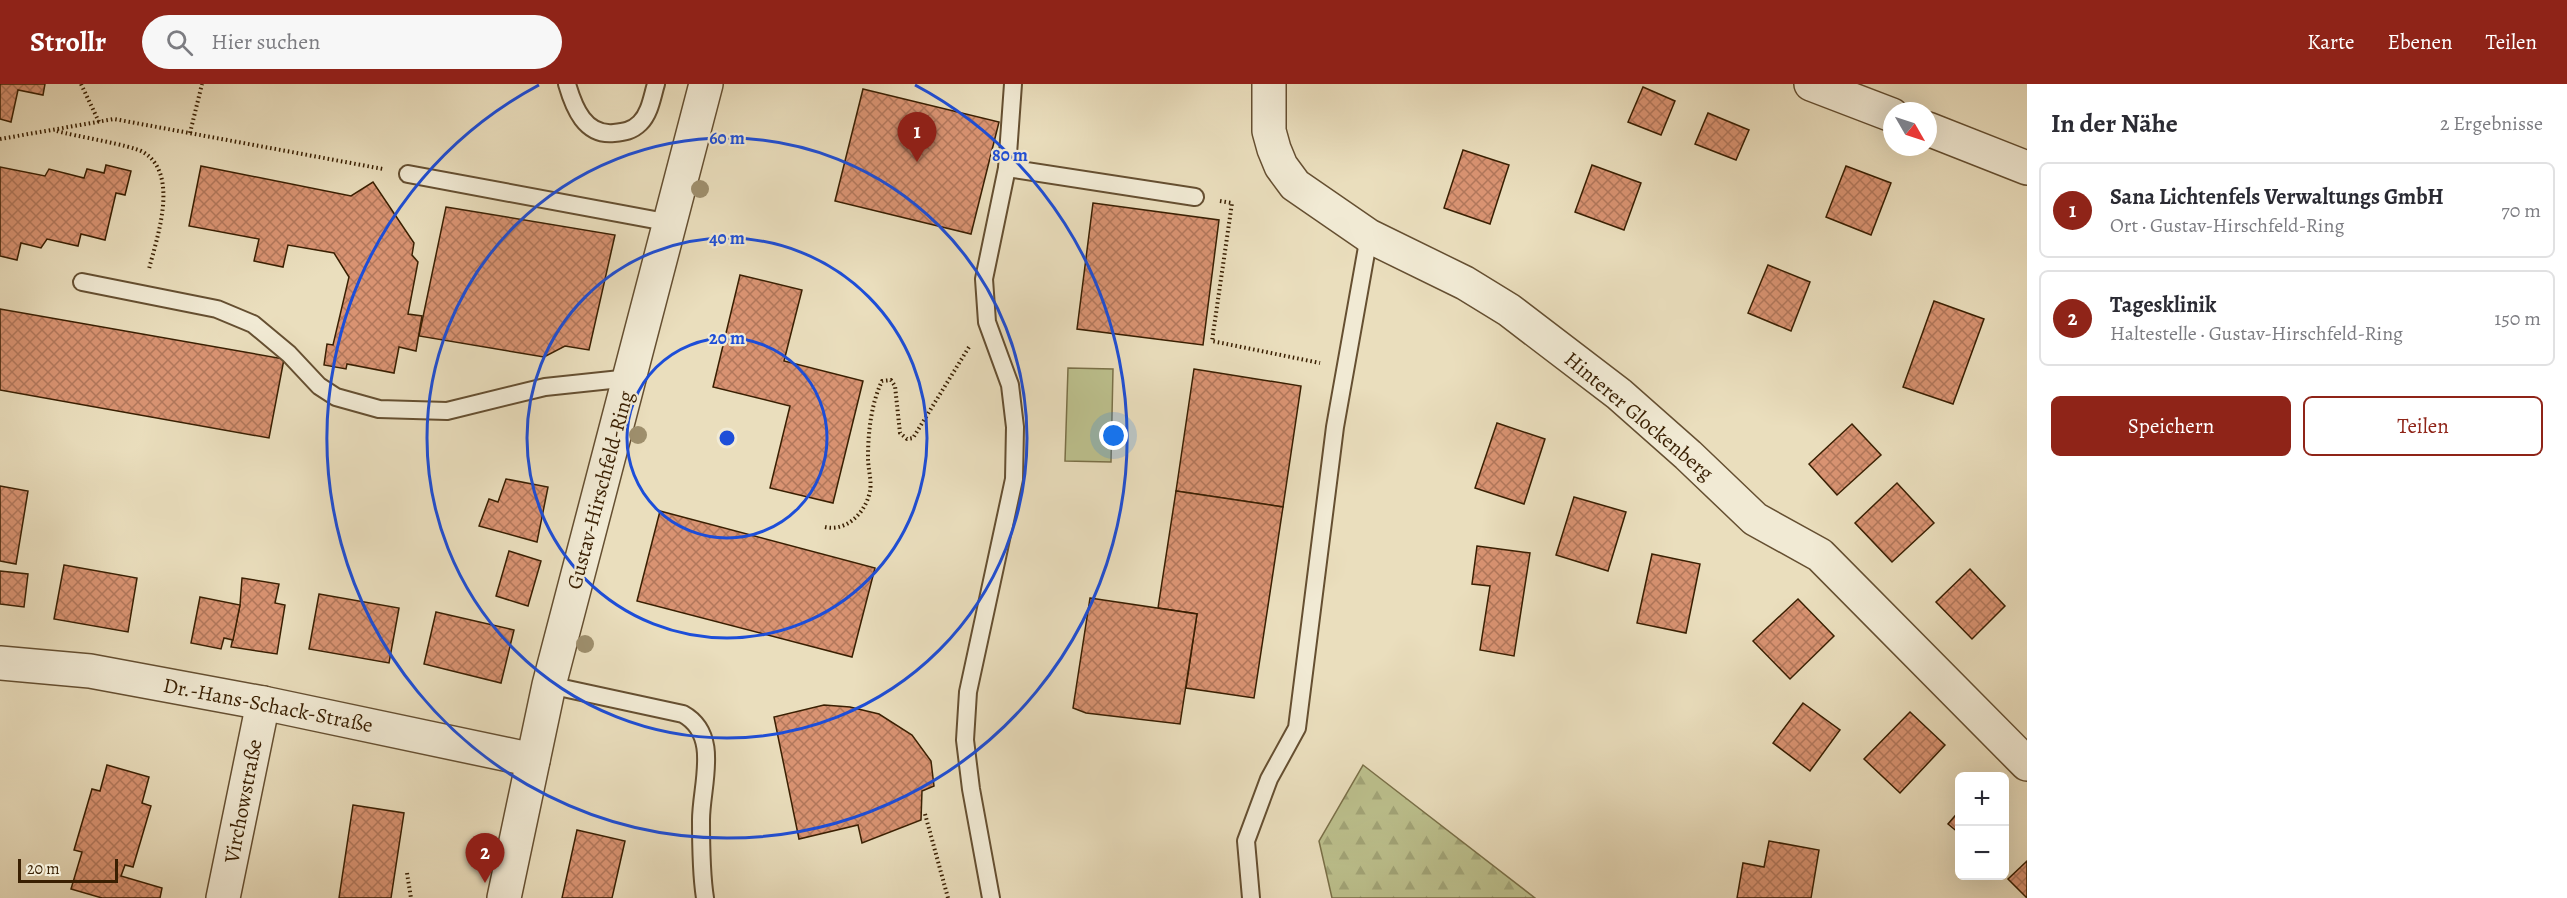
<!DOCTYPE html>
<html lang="de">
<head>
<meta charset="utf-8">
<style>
  body { margin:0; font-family:Alegreya,serif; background:#f7f7f7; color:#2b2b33 }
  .controls { position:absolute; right:18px; bottom:18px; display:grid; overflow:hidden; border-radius:9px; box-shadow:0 6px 24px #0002 }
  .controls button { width:54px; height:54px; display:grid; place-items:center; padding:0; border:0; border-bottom:2px solid #e1e1e2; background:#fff; color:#2b2b33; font:30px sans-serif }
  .compass { position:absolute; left:1883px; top:18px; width:54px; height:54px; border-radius:50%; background:#fff; box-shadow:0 6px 24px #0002; rotate:129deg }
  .scale { position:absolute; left:18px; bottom:15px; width:100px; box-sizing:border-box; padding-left:6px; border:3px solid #391f02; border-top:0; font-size:16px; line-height:21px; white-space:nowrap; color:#391f02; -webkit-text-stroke:4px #f1ead4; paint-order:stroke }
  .you { position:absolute; left:1114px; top:352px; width:21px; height:21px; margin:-15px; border:4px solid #fff; border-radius:50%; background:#1a73e8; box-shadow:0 0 0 9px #1a73e833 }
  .badge { display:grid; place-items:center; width:39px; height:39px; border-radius:50%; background:#8f2418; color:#fff; font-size:20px; font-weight:700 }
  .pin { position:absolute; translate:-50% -50px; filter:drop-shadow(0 2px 3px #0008) }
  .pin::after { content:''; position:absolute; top:32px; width:21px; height:18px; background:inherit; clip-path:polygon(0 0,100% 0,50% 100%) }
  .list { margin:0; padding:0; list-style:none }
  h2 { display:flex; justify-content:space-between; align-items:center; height:78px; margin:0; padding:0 24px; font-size:26px }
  h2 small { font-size:20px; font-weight:400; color:#7c7c81 }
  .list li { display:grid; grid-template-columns:39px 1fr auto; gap:18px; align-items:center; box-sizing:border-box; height:96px; margin:0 12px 12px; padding:0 12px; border:2px solid #e1e1e2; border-radius:9px }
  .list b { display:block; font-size:22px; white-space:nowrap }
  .list p { margin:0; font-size:20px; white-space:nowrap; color:#7c7c81 }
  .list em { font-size:20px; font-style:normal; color:#7c7c81 }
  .actions { display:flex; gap:12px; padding:18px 24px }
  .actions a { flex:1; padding:14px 0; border:2px solid #8f2418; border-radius:9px; text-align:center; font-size:21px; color:#8f2418 }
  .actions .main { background:#8f2418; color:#fff }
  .icon { flex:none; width:33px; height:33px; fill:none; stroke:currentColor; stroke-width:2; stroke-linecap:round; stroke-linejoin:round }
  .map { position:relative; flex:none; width:2027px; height:814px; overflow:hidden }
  header { display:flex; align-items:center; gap:36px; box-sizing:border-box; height:84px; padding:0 30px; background:#8f2418; color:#fff }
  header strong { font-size:28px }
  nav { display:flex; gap:33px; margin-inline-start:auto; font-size:21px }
  .search { width:420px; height:54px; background:#f7f7f7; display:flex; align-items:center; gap:15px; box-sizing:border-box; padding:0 21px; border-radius:33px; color:#7c7c81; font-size:22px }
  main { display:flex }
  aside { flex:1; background:#fff }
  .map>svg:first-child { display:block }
  .forest { fill:url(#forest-firs); stroke:#7a7048; stroke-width:1.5 }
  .pitch { fill:#bcc08d; stroke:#7a7048; stroke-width:1.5 }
  .building { fill:url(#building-cross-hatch); stroke:#391f02; stroke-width:1.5 }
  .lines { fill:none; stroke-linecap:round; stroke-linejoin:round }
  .lane-casing { stroke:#654f31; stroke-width:20 }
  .street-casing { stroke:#654f31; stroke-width:36 }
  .path { stroke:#391f02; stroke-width:4; stroke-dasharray:1.5 3; stroke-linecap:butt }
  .lane { stroke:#f1ead4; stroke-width:16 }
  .street { stroke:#f1ead4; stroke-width:33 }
  .tree { fill:#9e8f6d }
  .ring { fill:none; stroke:#1d4ed8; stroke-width:3 }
  .labels { text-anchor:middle; stroke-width:4.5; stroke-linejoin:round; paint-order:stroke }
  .street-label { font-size:21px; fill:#391f02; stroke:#f1ead4 }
  .centre { fill:#1d4ed8; stroke:#f1ead4; stroke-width:3 }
  .ring-label { font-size:18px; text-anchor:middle; font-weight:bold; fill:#1d4ed8; stroke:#f1ead4; stroke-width:4.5; stroke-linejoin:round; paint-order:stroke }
</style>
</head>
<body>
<header>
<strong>Strollr</strong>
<div class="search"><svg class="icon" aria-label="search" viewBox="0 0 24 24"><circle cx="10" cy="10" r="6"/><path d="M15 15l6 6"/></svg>Hier suchen</div>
<nav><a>Karte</a><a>Ebenen</a><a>Teilen</a></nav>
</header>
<main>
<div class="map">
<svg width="2027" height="814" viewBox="0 0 2027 814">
  <defs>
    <pattern id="forest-firs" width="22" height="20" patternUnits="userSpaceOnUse" patternTransform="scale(1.5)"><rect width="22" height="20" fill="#bcc08d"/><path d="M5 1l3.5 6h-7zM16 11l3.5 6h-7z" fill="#a2a578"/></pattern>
    <pattern id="building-cross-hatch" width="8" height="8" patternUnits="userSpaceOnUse" patternTransform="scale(1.5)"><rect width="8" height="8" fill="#d99372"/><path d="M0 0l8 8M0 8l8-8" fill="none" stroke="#b1775b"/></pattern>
  </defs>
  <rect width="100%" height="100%" fill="#eadebd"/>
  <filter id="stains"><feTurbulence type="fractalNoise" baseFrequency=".00333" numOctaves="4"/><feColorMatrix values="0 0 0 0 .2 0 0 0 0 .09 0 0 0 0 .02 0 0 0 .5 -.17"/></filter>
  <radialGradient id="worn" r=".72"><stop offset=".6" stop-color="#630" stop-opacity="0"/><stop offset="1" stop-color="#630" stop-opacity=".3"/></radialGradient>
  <path class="forest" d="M1363,681L1535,814H1332L1319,757Z"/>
  <path class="pitch" d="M1068,284L1113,285L1111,378L1065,377Z"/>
  <g class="building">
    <path d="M0,0H45L43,11L18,6L11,38L0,35Z"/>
    <path d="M1643,3L1675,17L1661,51L1628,38Z"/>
    <path d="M863,5L999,38L971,150L835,117Z"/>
    <path d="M1708,29L1749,46L1736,76L1695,60Z"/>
    <path d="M1463,66L1509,81L1490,140L1444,124Z"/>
    <path d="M106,81L131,87L125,111L116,109L105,156L81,150L78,162L47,155L41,164L21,159L17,176L0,172V83L45,92L49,85L84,94L87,85L104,89Z"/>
    <path d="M1592,81L1641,99L1624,146L1575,128Z"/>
    <path d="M201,82L351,112L373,98L414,159L412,171L418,178L408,230L422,232L416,267L399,263L394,289L347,280L346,285L324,281L327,260L333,261L349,193L334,169L288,161L283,183L254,177L259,155L189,142Z"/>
    <path d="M1846,82L1891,99L1871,151L1826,133Z"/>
    <path d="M1093,119L1219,136L1203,261L1077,245Z"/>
    <path d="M446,123L615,151L589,266L565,262L544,273L419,252Z"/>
    <path d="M1768,181L1810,198L1791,247L1748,229Z"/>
    <path d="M740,191L802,206L784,277L863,297L833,419L770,404L790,322L713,303Z"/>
    <path d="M1934,217L1984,235L1953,320L1903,303Z"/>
    <path d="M0,225L284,275L269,354L0,306Z"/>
    <path d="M1194,285L1301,302L1283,423L1176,407Z"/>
    <path d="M1497,339L1545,355L1524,420L1475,404Z"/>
    <path d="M1852,340L1881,371L1837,411L1809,380Z"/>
    <path d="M506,395L548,403L537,458L479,442L489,415L498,418Z"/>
    <path d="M1897,399L1934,439L1892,478L1855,439Z"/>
    <path d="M0,402L28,407L16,480L0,477Z"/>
    <path d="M1176,407L1283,423L1254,614L1186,604L1197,530L1158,524Z"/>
    <path d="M1574,413L1626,428L1608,487L1556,471Z"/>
    <path d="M660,427L875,484L852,573L637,517Z"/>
    <path d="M1477,462L1530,469L1514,572L1480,566L1490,502L1472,500Z"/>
    <path d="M509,467L541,477L528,522L496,512Z"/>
    <path d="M1652,470L1700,480L1686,549L1637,539Z"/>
    <path d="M64,481L137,494L128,548L54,535Z"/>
    <path d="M1970,485L2005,522L1972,555L1936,518Z"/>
    <path d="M0,487L28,490L24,523L0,520Z"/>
    <path d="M242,494L279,500L275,519L285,521L277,570L231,563L240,521Z"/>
    <path d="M319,510L399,524L389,579L309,565Z"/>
    <path d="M200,513L240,521L233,556L224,554L221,565L191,559Z"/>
    <path d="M1090,514L1197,530L1180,640L1086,629L1073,624Z"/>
    <path d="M1798,515L1834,552L1790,595L1753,557Z"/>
    <path d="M436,528L514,546L501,599L424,580Z"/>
    <path d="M1803,619L1840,646L1810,687L1773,659Z"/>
    <path d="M824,621L850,623L879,630L912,651L931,677L934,702L922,707L921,736L862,759L858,741L799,755L774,633Z"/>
    <path d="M1910,628L1945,661L1900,709L1864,675Z"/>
    <path d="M107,681L149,693L142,719L151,722L133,783L125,781L121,792L162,804L160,814H102L71,805L82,768L74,766L92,705L100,707Z"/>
    <path d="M353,721L404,729L391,814H339Z"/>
    <path d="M1960,726V750L1948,740Z"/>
    <path d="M577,746L625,757L612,814H562Z"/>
    <path d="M1769,757L1819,766L1811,814H1737L1743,779L1764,783Z"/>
    <path d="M2027,777V814L2008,795Z"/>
  </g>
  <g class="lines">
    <defs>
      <g id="lane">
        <path d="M567,0C574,24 585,52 614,49C624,48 632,47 640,39C650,29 652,13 656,0"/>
        <path d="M1013,0L1007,84L1195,113"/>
        <path d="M408,90L671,139"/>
        <path d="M82,198L217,225L253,240L289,270L319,302L336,313L379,325L447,327L545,303L630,294"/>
        <path d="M549,601L683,630C721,651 701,701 701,736C701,761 701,789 705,814"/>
        <path d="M991,814L971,705L965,656L968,608L1014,395L1015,343L1010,301L987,238L984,195L1007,84"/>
        <path d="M1251,814L1246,757L1269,695L1297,644L1335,343L1369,152"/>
      </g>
      <g id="street">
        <path d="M1269,0V47L1274,65L1281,82L1295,101L1369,152L1465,199L1509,226L1619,310L1688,371L1755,435L1820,471L2027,680"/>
        <path d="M1811,0L1892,31"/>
        <path d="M1928,45L2027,84"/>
        <path d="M0,579L90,587L263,619L533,676"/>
        <path d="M223,814L263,619"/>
        <path d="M504,814L549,601L706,0"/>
      </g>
    </defs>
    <use href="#lane" class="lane-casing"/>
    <use href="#street" class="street-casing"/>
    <g class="path">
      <path d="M81,0L99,38"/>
      <path d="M57,47C74,52 131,61 143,68C180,90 157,153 149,185"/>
      <path d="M190,49L202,0"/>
      <path d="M0,55L114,35L383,85"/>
      <path d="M1220,117L1232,119L1212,257L1320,279"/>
      <path d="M825,443C847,448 866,428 870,407C872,397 868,385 868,374C868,349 871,320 882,297L891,296L895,302L900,349L907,355L913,354L969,263"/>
      <path d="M925,730L948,814"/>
      <path d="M407,789L411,814"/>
    </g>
    <use href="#lane" class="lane"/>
    <use href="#street" class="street"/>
  </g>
  <g class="tree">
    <circle cx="700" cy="105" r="9"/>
    <circle cx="638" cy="351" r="9"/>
    <circle cx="585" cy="560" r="9"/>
  </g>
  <g class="ring">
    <circle cx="727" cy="354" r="100"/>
    <circle cx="727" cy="354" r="200"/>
    <circle cx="727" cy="354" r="300"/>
    <path d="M915 1A400 400 0 1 1 539 1"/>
  </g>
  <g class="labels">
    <g class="street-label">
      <text transform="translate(1639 332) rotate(40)" y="7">Hinterer Glockenberg</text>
      <text transform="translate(600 406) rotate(-75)" y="7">Gustav-Hirschfeld-Ring</text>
      <text transform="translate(268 621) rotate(11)" y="7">Dr.-Hans-Schack-Straße</text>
      <text transform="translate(243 717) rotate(-79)" y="7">Virchowstraße</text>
    </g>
  </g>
  <circle cx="727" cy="354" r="9" class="centre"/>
  <g class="ring-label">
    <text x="727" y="60">60 m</text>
    <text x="1010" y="77">80 m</text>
    <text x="727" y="160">40 m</text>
    <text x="727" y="260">20 m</text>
  </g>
  <rect width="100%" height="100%" filter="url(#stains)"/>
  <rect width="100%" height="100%" fill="url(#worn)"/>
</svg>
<div class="controls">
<button>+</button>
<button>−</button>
</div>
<svg class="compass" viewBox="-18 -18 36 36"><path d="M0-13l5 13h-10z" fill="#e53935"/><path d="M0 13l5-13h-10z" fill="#7c7c81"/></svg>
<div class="scale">20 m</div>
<div class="you"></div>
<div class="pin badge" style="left:917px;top:78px">1</div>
<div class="pin badge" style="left:485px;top:799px">2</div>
</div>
<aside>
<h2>In der Nähe<small>2 Ergebnisse</small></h2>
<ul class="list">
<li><span class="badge">1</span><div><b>Sana Lichtenfels Verwaltungs GmbH</b><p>Ort · Gustav-Hirschfeld-Ring</p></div><em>70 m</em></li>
<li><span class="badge">2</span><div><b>Tagesklinik</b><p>Haltestelle · Gustav-Hirschfeld-Ring</p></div><em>150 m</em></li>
</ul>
<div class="actions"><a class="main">Speichern</a><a>Teilen</a></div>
</aside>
</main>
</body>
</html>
